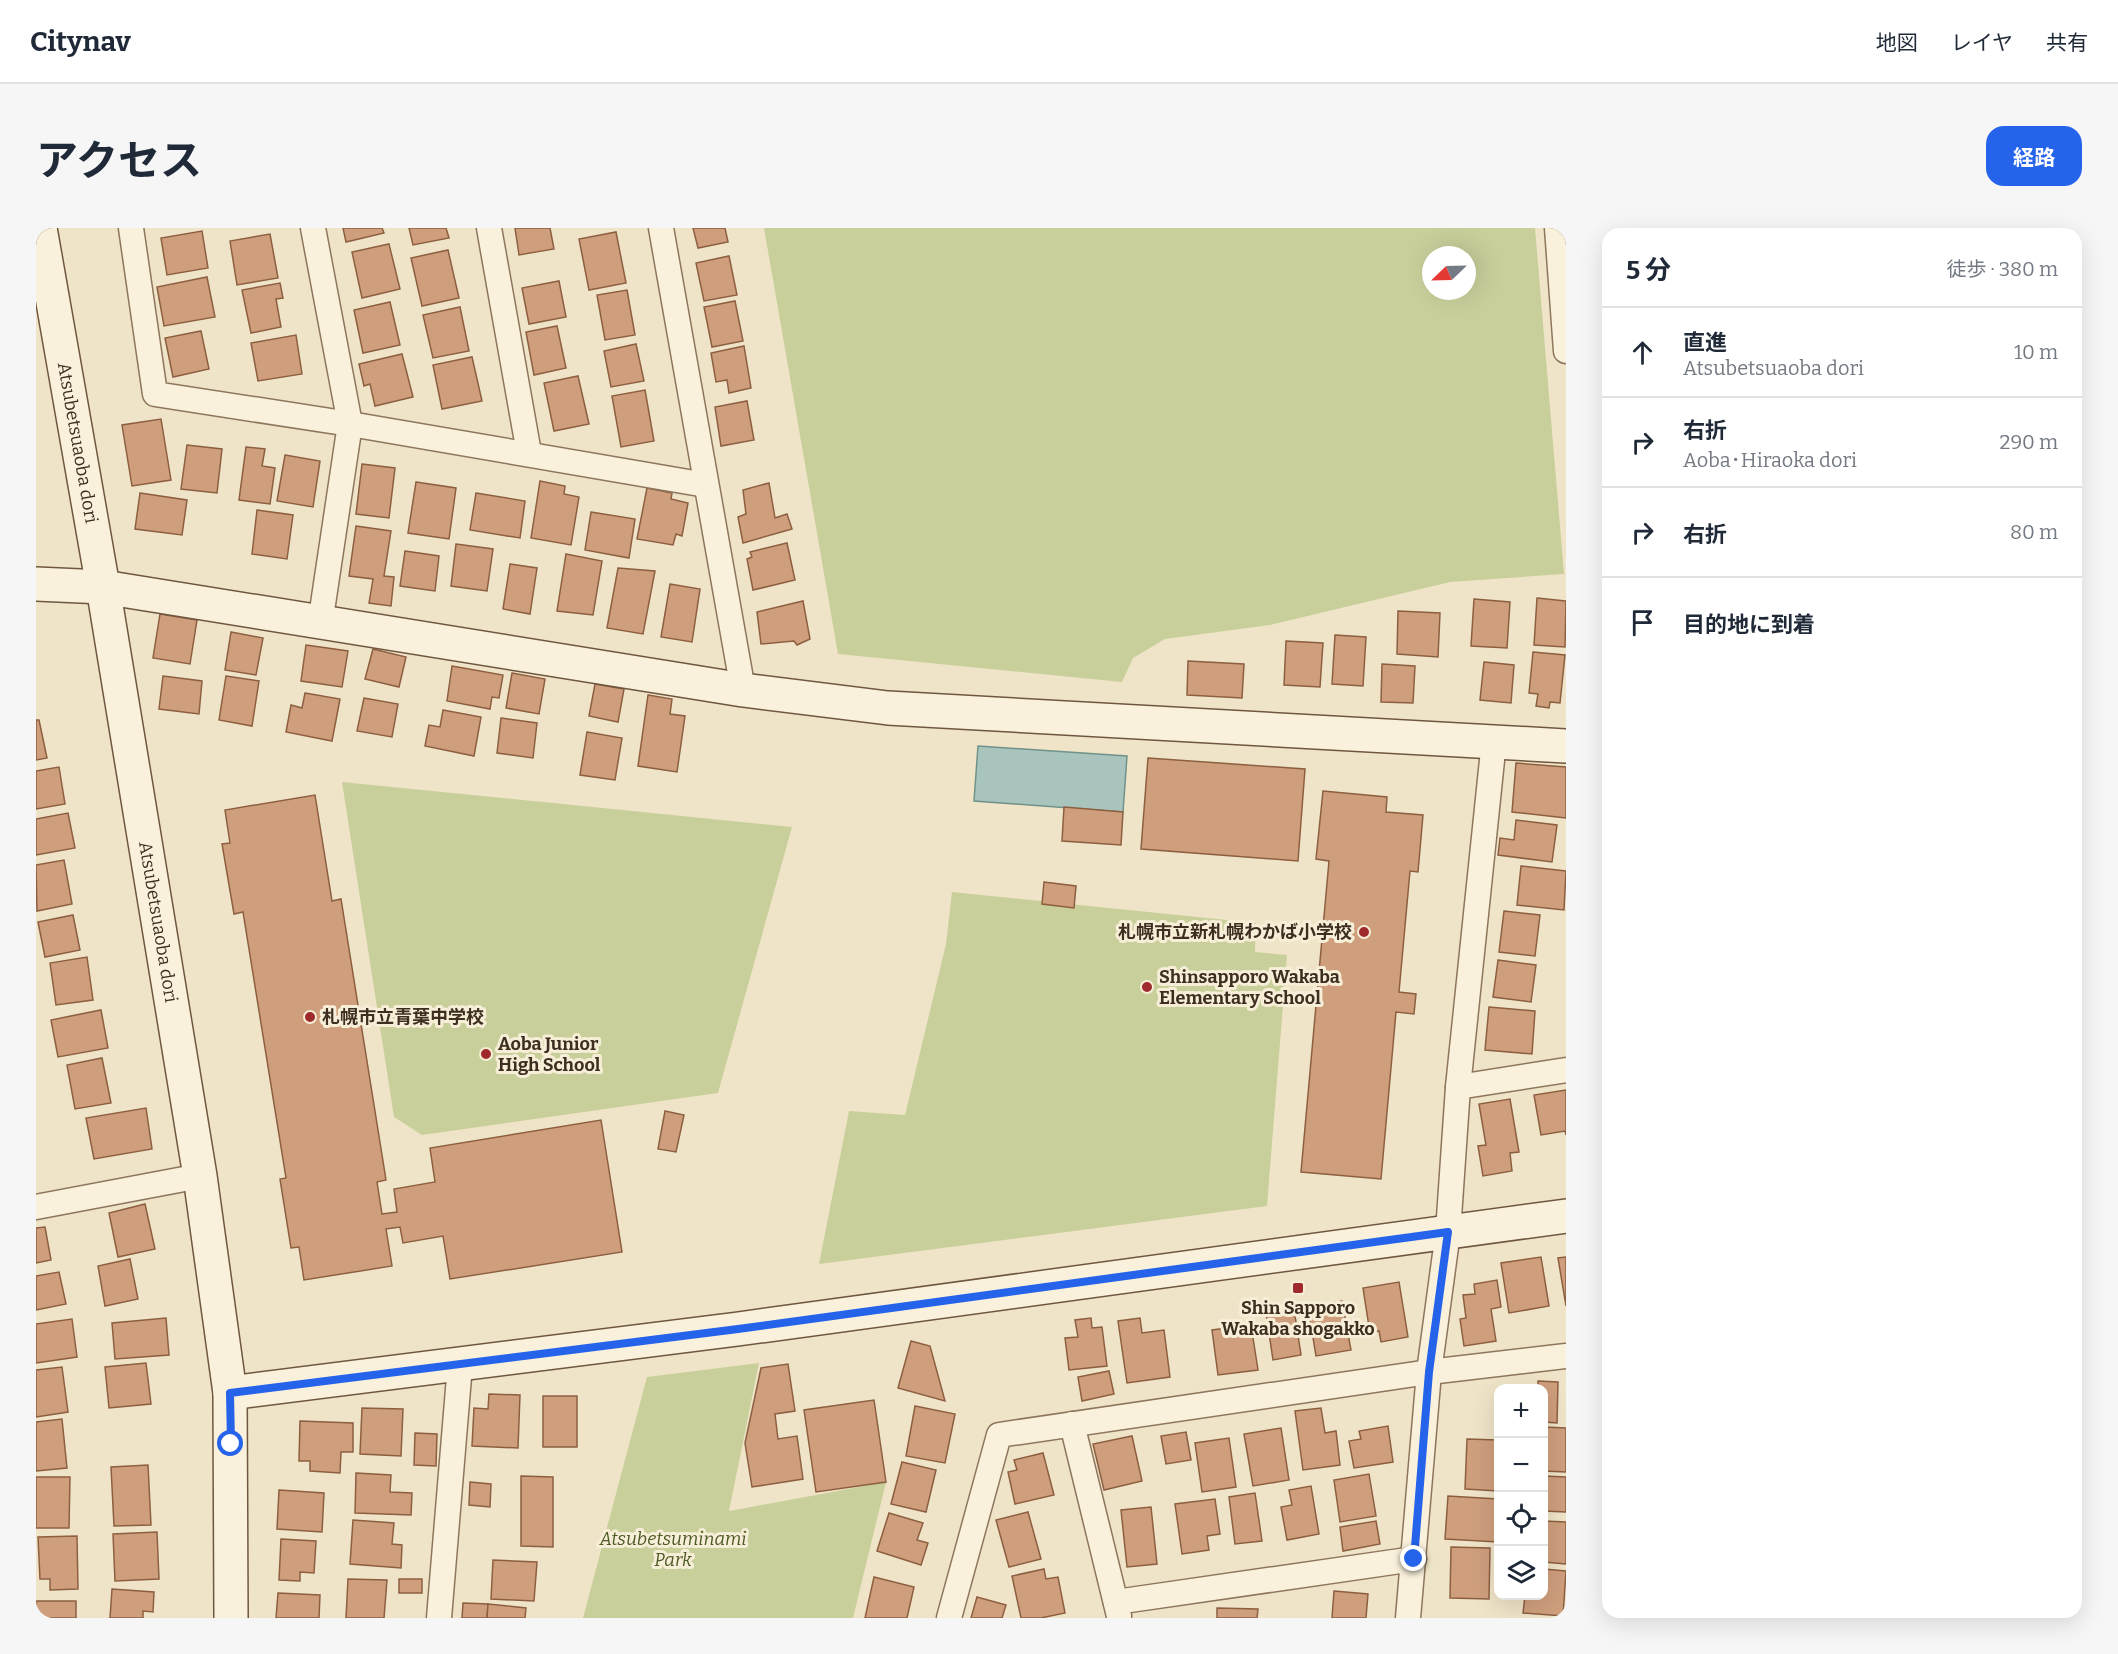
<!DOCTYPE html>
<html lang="ja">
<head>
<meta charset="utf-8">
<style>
  body { margin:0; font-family:Bitter,"Noto Sans JP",serif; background:#f6f6f7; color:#1f2937 }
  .controls { position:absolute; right:18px; bottom:18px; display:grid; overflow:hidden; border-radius:12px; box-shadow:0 6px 24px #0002 }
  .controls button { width:54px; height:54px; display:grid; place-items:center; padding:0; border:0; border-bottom:2px solid #e0e1e3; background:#fff; color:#1f2937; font:30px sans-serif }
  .compass { position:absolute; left:1386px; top:18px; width:54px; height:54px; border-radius:50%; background:#fff; box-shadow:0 6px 24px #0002; rotate:247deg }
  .stop { position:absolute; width:18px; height:18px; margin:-14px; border:4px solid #2563eb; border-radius:50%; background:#fff }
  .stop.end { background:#2563eb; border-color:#fff; box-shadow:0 2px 6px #0008 }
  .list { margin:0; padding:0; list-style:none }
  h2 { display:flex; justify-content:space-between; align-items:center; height:78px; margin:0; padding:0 24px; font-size:26px }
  h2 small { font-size:20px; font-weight:400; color:#747a83 }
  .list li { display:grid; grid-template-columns:39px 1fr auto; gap:18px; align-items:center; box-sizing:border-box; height:90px; padding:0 24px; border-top:2px solid #e0e1e3 }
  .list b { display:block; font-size:22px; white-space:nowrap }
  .list p { margin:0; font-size:20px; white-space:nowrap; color:#747a83 }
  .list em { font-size:20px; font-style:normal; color:#747a83 }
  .icon { flex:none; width:33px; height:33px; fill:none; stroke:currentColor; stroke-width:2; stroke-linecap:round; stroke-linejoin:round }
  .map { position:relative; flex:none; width:1530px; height:1390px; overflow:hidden; border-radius:18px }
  header { display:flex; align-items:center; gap:36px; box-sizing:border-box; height:84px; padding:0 30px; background:#fff; border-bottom:2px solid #e0e1e3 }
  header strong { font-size:28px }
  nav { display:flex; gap:33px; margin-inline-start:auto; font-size:21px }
  .intro { display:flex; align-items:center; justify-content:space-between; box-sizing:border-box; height:144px; padding:0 36px }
  h1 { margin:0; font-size:42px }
  .button { padding:15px 27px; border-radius:18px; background:#2563eb; color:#fff; font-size:21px; font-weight:700 }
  main { display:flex; gap:36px; padding:0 36px }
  aside { flex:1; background:#fff; border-radius:18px; box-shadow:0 6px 24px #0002 }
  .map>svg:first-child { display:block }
  .green { fill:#c9cf9b; fill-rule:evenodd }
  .water { fill:#a9c4bc; stroke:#6f938a; stroke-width:1.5 }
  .building { fill:#cf9f7d; stroke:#8d5f41; stroke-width:1.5 }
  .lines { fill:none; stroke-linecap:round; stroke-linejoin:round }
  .street-casing { stroke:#8d765c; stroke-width:27 }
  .secondary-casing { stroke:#6f573f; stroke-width:36 }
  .street { stroke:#faf1dc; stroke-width:24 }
  .secondary { stroke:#faf1dc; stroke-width:33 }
  .route { stroke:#2563eb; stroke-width:8 }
  .poi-dot { fill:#9e2a2b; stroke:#f7eed8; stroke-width:2 }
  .labels { text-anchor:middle; stroke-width:6; stroke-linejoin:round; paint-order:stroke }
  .street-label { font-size:18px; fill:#3d2e20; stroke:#f7eed8 }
  .poi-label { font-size:18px; font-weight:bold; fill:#3d2e20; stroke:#f7eed8; text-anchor:start }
  .park-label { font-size:18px; font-style:italic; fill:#4d5a26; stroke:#f7eed8 }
</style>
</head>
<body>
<header>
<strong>Citynav</strong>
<nav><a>地図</a><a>レイヤ</a><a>共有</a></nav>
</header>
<div class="intro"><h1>アクセス</h1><a class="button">経路</a></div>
<main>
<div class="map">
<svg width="1530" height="1390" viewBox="0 0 1530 1390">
  <rect width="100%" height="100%" fill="#f0e4c8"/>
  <g class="green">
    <path d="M728,0H1499L1528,346L1414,354L1234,397L1129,411L1097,430L1086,454L802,426ZM1395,27H1431V63H1395Z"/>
    <path d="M306,554L756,599L682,865L386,907L358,889Z"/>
    <path d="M916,664L1220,695L1219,724L1251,727L1231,978L783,1036L813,883L869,887L910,716Z"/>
    <path d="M723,1135L693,1283L850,1254L817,1390H547L611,1149Z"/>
  </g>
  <path class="water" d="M942,518L1091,528L1087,584L938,573Z"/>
  <g class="building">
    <path d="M307,0H346L348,5L310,14Z"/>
    <path d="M373,0H410L413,10L377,17Z"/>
    <path d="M479,0H514L518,21L483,27Z"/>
    <path d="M657,0H689L692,14L662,20Z"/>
    <path d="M166,3L172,40L131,47L125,10Z"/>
    <path d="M580,4L590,55L553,62L543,11Z"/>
    <path d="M234,6L242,50L201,57L194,13Z"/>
    <path d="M353,16L364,61L326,70L316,24Z"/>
    <path d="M412,22L423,70L386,78L375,30Z"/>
    <path d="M693,28L701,67L668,73L660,35Z"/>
    <path d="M171,49L179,89L128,98L121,59Z"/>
    <path d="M523,53L530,89L493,96L486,60Z"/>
    <path d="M244,55L247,70L240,71L245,99L215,105L206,62Z"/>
    <path d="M591,62L599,107L569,112L561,67Z"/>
    <path d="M699,73L707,113L676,119L668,79Z"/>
    <path d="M354,74L364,117L327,125L318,82Z"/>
    <path d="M424,79L433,123L397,130L387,87Z"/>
    <path d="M521,98L530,140L498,147L490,104Z"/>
    <path d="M165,103L173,141L137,149L129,110Z"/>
    <path d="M260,107L266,146L222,153L215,115Z"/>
    <path d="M600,116L608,153L575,159L568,123Z"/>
    <path d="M708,118L715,160L693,165L691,152L680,154L675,125Z"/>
    <path d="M366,126L377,169L339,178L334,156L328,158L323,136Z"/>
    <path d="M436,129L446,173L406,181L397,137Z"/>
    <path d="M542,148L553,196L518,203L508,155Z"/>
    <path d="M609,162L618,213L585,219L576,168Z"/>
    <path d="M711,173L718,212L685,218L679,179Z"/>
    <path d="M125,191L135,252L96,258L86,197Z"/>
    <path d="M151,217L186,221L181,265L145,261Z"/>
    <path d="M210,219L229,221L226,238L239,240L234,276L203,272Z"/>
    <path d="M249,227L284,233L277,279L241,273Z"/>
    <path d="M326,236L359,240L353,290L320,286Z"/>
    <path d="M504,253L529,258L528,266L543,269L535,317L495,310Z"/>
    <path d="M380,254L420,260L413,311L372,305Z"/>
    <path d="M733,255L739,290L751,286L756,301L707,315L702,289L710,286L707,262Z"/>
    <path d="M611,260L636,265L635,271L652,275L646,308L640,306L637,317L601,311Z"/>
    <path d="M104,265L151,272L146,307L99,301Z"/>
    <path d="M440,265L489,273L484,310L434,302Z"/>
    <path d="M221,282L257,287L251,331L216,326Z"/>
    <path d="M555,284L599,291L593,330L549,322Z"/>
    <path d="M320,298L355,303L348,348L358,349L355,378L333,375L337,351L313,348Z"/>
    <path d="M751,315L759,352L717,362L711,331L716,329L714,324Z"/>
    <path d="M420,316L457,321L451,363L415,358Z"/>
    <path d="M369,323L403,328L399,363L364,358Z"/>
    <path d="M530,326L566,333L557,387L521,383Z"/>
    <path d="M474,336L501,340L494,386L467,381Z"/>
    <path d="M582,340L619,343L607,406L571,400Z"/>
    <path d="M634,356L664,361L656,414L625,409Z"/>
    <path d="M1501,370L1530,373L1529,419L1498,417Z"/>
    <path d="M1438,371L1474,374L1471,420L1435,418Z"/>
    <path d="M767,373L774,411L761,417L758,413L725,416L721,384Z"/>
    <path d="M1362,383L1404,385L1402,429L1361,426Z"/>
    <path d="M124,386L161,392L154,436L117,430Z"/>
    <path d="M195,404L227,410L220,447L189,442Z"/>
    <path d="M1299,407L1330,409L1327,458L1296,456Z"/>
    <path d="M1250,413L1287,415L1284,459L1248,457Z"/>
    <path d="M270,417L312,423L306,459L265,453Z"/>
    <path d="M337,421L370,429L363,459L329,451Z"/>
    <path d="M1497,424L1529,427L1524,475L1514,474L1513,480L1500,478L1502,466L1493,465Z"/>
    <path d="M1152,433L1208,436L1206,470L1151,467Z"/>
    <path d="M1448,434L1478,437L1475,475L1444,472Z"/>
    <path d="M1346,436L1379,438L1377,475L1345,474Z"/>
    <path d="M416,438L467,447L463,470L456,469L454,481L411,473Z"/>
    <path d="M476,445L509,451L503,486L470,480Z"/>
    <path d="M127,448L166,453L163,486L123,481Z"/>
    <path d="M190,448L223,453L216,498L183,492Z"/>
    <path d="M559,456L588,461L582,494L553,488Z"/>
    <path d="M269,465L304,471L296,513L250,504L255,477L266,480Z"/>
    <path d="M612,467L636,471L634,486L649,488L641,544L602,538Z"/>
    <path d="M328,470L362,476L356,509L321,503Z"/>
    <path d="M407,482L445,489L438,528L389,518L393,497L404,499Z"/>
    <path d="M465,490L501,495L497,530L461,525Z"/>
    <path d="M0,492H3L11,530L0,532Z"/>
    <path d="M551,504L586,510L579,552L544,547Z"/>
    <path d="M1112,530L1269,541L1262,633L1105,621Z"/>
    <path d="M1480,535L1530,539V590L1476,584Z"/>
    <path d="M23,539L29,576L0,581V543Z"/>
    <path d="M1287,563L1351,569L1350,584L1387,587L1382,644L1374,643L1363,764L1380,766L1378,786L1360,784L1345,951L1265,944L1293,633L1280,631Z"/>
    <path d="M279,567L296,673L305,671L350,952L341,954L346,986L361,984L358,961L399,954L394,920L565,892L586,1024L414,1051L407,1008L367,1015L364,999L350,1001L356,1038L268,1052L263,1019L255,1020L244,951L250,950L207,684L198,686L186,616L194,615L189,582Z"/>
    <path d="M1028,579L1087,584L1085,617L1026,613Z"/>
    <path d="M32,585L39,620L0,627V591Z"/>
    <path d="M1480,592L1521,597L1516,634L1462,627L1464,610L1478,612Z"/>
    <path d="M28,632L36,676L1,683L0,637Z"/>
    <path d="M1485,638L1530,643L1528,682L1481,677Z"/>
    <path d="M1008,654L1040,658L1038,680L1006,676Z"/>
    <path d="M1468,683L1504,687L1499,728L1463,724Z"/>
    <path d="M37,687L44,722L9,729L2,694Z"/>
    <path d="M51,729L57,772L20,777L14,735Z"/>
    <path d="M1462,732L1500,737L1495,774L1457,769Z"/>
    <path d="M1453,779L1499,783L1496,826L1449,822Z"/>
    <path d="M65,782L72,820L22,829L15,792Z"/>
    <path d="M66,830L75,875L39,881L31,837Z"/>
    <path d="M1530,862V907L1529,903L1505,907L1498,867Z"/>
    <path d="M1474,871L1483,924L1474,925L1476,943L1447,948L1442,918L1450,917L1443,876Z"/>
    <path d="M110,880L116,921L58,931L50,890Z"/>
    <path d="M629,883L648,887L640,924L622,921Z"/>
    <path d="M109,976L119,1021L82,1029L73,985Z"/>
    <path d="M9,999L15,1032L0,1035V1000Z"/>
    <path d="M1505,1029L1513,1078L1473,1085L1465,1035Z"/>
    <path d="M1530,1029V1078L1522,1030Z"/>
    <path d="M94,1031L102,1071L69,1078L62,1038Z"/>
    <path d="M23,1044L30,1076L0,1082V1048Z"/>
    <path d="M1461,1052L1465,1079L1455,1081L1460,1113L1428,1118L1424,1091L1430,1090L1427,1067L1439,1066L1438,1056Z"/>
    <path d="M1363,1054L1372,1109L1345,1114L1343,1103L1334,1105L1327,1060Z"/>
    <path d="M1306,1073L1315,1122L1280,1128L1272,1079Z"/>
    <path d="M1258,1081L1265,1127L1237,1132L1230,1085Z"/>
    <path d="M130,1090L133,1127L79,1131L76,1095Z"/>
    <path d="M1055,1090L1056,1100L1066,1099L1071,1138L1033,1142L1029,1110L1042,1109L1039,1092Z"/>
    <path d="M1104,1090L1106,1105L1128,1102L1134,1149L1091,1155L1082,1093Z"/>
    <path d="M36,1091L41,1129L0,1135V1096Z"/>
    <path d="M1215,1097L1222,1142L1182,1147L1176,1102Z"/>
    <path d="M875,1113L894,1118L909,1173L862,1160Z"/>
    <path d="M110,1135L115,1176L73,1180L69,1139Z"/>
    <path d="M752,1136L759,1183L739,1186L742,1211L761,1208L767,1251L716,1259L709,1215L725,1140Z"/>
    <path d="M26,1139L32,1184L0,1189V1142Z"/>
    <path d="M1073,1143L1078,1166L1046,1173L1042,1149Z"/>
    <path d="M1502,1153L1522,1154L1521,1195L1508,1194V1160H1502Z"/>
    <path d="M453,1166L484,1167L482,1220L436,1218L438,1180L452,1181Z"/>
    <rect x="507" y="1168" width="34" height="51"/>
    <path d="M838,1172L850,1254L780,1264L768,1182Z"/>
    <path d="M879,1178L919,1186L909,1235L870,1228Z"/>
    <path d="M326,1180L367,1181L365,1228L324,1226Z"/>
    <path d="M1285,1180L1289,1205L1300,1203L1304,1237L1267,1242L1259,1183Z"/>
    <path d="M26,1191L31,1240L0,1243V1194Z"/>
    <path d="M264,1193L317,1195V1224H305L304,1245L274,1243V1233H263Z"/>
    <path d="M1352,1198L1357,1234L1318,1240L1313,1213L1325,1211L1323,1203Z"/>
    <path d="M1508,1199L1530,1200V1244L1508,1243Z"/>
    <path d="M1245,1200L1253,1252L1217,1258L1208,1206Z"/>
    <path d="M1150,1204L1155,1232L1130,1236L1125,1208Z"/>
    <path d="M379,1205L401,1206L400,1238L378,1237Z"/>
    <path d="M1096,1208L1106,1253L1068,1262L1057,1216Z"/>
    <path d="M1193,1210L1200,1259L1166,1264L1159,1215Z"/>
    <path d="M1431,1211L1462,1212V1263L1429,1261Z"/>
    <path d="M1007,1225L1018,1267L979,1276L972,1244L981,1242L978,1232Z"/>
    <path d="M866,1234L900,1242L890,1284L855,1276Z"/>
    <path d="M112,1237L115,1297L78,1298L75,1239Z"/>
    <path d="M320,1245L355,1247L354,1264L376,1265L375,1287L319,1285Z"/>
    <path d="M1333,1246L1340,1288L1304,1294L1298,1252Z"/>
    <path d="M485,1248L517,1249V1319L485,1318Z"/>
    <path d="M1508,1248L1530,1249V1284L1508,1283Z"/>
    <path d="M0,1249H34L33,1300H0Z"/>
    <path d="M434,1254L455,1256L454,1279L433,1277Z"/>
    <path d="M1275,1258L1283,1306L1251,1312L1245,1279L1256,1277L1253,1262Z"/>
    <path d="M243,1262L288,1265L286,1304L241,1301Z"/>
    <path d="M1219,1265L1226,1313L1199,1316L1193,1269Z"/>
    <path d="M1412,1268L1462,1271V1314L1409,1311Z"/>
    <path d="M1179,1271L1184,1306L1171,1308L1173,1322L1146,1326L1139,1276Z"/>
    <path d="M1115,1279L1121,1336L1091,1339L1085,1282Z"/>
    <path d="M992,1284L1005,1331L973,1339L960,1292Z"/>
    <path d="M853,1285L887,1295L881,1312L892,1315L885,1337L841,1323Z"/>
    <path d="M317,1292L358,1295L356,1316L366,1317L365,1340L314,1336Z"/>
    <path d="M1340,1293L1344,1316L1307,1323L1304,1299Z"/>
    <path d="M1508,1293L1530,1294V1336L1508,1334Z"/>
    <path d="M121,1304L123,1351L79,1353L77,1306Z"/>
    <path d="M41,1308L42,1361L14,1362V1351H4L2,1309Z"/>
    <path d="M245,1311L280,1313L278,1345L264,1344V1353L243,1352Z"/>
    <path d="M1415,1319L1454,1320L1453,1371L1414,1370Z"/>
    <path d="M457,1332L501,1334L498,1373L455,1371Z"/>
    <path d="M1008,1341L1010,1351L1022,1349L1029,1385L1005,1390H985L976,1348Z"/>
    <path d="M1508,1341L1530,1343L1527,1388L1487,1385L1489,1368H1508Z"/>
    <path d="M838,1349L878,1359L871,1390H829Z"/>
    <path d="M312,1351L351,1352L348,1390H310Z"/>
    <rect x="363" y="1351" width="23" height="14"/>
    <path d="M76,1361L118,1364L117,1384L107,1383V1390H74Z"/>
    <path d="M1298,1363L1332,1366L1330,1390H1296Z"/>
    <path d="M242,1365L284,1367L283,1390H240Z"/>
    <path d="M941,1369L970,1377L966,1390H935Z"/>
    <rect x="0" y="1373" width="40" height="17"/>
    <path d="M427,1375L452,1376L451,1390H426Z"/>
    <path d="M452,1376L490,1380L489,1390H451Z"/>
    <path d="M1181,1380L1222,1381L1221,1390H1181Z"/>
  </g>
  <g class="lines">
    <defs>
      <g id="street">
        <path d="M95,0L119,166L314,196L670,257"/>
        <path d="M277,0L314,196L284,396"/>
        <path d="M453,0L493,225"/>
        <path d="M625,0L707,462"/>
        <path d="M1521,0L1530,123"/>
        <path d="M1422,859L1530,842"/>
        <path d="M0,979L164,948"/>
        <path d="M1036,1196L1083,1388"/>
        <path d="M1080,1374L1378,1331"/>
        <path d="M403,1390L424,1137"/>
        <path d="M913,1390L963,1207L1393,1144L1530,1128"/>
        <path d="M1372,1390L1393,1144L1412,1004L1422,859L1458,513"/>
      </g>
      <g id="secondary">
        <path id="s1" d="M4,0L67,359L164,948L194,1165L195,1390"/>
        <path d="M0,356L67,359L707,462L852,480L1530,518"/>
        <path d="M194,1165L702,1101L1530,988"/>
      </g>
    </defs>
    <use href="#street" class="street-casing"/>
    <use href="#secondary" class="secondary-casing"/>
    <use href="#street" class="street"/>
    <use href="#secondary" class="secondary"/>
  </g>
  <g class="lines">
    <path class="route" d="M195,1216L194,1165L702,1101L1412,1004L1393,1144L1378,1331"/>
  </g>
  <g class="poi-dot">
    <circle cx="1328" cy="704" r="6"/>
    <circle cx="1111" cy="759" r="6"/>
    <circle cx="274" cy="789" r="6"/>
    <circle cx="450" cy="826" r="6"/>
    <rect x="1256" y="1054" width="12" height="12" rx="3"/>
  </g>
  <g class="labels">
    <g class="street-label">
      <text dy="6" stroke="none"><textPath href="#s1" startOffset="218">Atsubetsuaoba dori</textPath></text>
      <text dy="6" stroke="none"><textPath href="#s1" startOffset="704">Atsubetsuaoba dori</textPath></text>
    </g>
    <g class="poi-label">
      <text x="1316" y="710" text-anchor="end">札幌市立新札幌わかば小学校</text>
      <text x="1123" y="755">Shinsapporo Wakaba<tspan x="1123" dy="21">Elementary School</tspan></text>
      <text x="286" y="795">札幌市立青葉中学校</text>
      <text x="462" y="822">Aoba Junior<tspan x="462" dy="21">High School</tspan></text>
      <text x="1262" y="1086" text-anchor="middle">Shin Sapporo<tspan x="1262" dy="21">Wakaba shogakko</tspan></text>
    </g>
    <g class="park-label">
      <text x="637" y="1317">Atsubetsuminami<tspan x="637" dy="21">Park</tspan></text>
    </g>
  </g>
</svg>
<div class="controls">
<button>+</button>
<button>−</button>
<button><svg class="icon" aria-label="locate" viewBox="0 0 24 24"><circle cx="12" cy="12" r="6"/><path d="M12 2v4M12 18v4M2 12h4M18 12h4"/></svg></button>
<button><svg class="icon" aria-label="layers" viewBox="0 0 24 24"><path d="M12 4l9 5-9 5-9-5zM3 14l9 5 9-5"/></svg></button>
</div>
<svg class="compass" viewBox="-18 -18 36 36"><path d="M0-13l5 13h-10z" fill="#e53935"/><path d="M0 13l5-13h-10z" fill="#747a83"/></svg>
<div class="stop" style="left:195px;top:1216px"></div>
<div class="stop end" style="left:1378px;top:1331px"></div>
</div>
<aside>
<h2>5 分<small>徒歩 · 380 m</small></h2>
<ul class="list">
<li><svg class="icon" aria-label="ahead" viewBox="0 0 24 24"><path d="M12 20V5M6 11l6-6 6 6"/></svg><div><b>直進</b><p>Atsubetsuaoba dori</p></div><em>10 m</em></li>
<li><svg class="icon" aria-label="right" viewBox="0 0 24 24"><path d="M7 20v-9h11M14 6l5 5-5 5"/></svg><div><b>右折</b><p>Aoba･Hiraoka dori</p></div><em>290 m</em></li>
<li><svg class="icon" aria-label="right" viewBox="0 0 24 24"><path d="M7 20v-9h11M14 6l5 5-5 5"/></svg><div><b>右折</b></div><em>80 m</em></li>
<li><svg class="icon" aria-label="arrive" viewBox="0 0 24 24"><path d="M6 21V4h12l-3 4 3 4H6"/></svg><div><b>目的地に到着</b></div></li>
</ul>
</aside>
</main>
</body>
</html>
